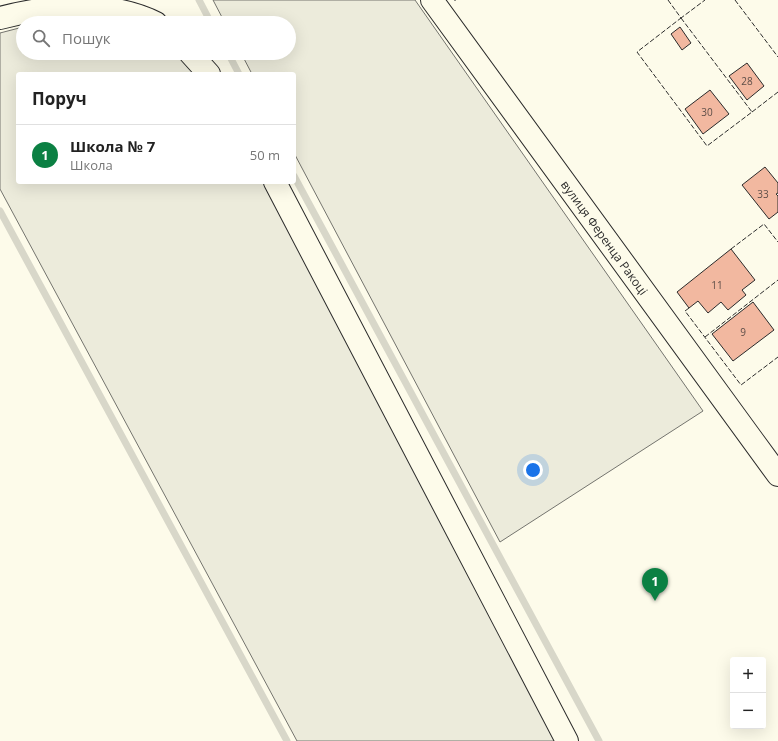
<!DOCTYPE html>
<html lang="uk">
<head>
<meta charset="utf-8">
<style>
  body { margin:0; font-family:"Open Sans",sans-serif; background:#f6f6f6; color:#222 }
  .controls { position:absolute; right:12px; bottom:12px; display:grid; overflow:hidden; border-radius:4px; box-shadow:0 4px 16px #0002 }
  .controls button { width:36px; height:36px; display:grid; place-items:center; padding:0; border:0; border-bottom:1px solid #e0e0e0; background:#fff; color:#222; font:20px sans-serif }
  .you { position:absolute; left:533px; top:470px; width:14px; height:14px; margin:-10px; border:3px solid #fff; border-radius:50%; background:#1a73e8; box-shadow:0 0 0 6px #1a73e833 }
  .badge { display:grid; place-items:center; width:26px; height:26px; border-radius:50%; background:#0b8043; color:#fff; font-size:13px; font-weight:700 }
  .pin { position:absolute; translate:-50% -33px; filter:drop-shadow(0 1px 2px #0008) }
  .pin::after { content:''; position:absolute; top:21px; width:14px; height:12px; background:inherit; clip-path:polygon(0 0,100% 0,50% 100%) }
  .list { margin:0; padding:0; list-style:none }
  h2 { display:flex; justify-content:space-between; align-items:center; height:52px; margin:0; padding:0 16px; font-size:17px }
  h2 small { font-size:13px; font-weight:400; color:#767676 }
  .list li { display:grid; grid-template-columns:26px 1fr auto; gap:12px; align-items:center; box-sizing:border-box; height:60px; padding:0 16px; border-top:1px solid #e0e0e0 }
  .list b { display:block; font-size:15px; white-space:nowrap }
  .list p { margin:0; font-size:13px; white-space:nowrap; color:#767676 }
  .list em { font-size:13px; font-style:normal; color:#767676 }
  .icon { flex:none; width:22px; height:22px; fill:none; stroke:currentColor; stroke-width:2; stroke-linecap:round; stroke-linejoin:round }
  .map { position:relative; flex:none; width:778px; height:741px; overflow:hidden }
  .search { position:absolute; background:#fff; box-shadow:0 4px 16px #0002; left:16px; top:16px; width:280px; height:44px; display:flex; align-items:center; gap:10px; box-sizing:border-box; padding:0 14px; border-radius:22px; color:#767676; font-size:15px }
  .panel { position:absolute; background:#fff; box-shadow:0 4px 16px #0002; left:16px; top:72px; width:280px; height:112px; border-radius:4px }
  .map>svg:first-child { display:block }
  .grass { fill:#ecebdb; stroke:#74746e }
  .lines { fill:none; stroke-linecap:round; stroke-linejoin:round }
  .stream { stroke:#d8d7c9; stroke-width:7 }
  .building { fill:#f2b8a0; stroke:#2b2b2b }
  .minor-casing { stroke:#2b2b2b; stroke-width:24 }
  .minor { stroke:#fdfbea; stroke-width:22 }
  .fence { stroke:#2b2b2b; stroke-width:1; stroke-dasharray:5 2; stroke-linecap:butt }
  .labels { text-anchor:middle; stroke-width:3; stroke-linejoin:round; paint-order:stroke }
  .number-label { font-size:10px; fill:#5d4e48 }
  .street-label { font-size:12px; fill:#2b2b2b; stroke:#fdfbea }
</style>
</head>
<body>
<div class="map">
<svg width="778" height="741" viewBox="0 0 778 741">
  <rect width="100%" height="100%" fill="#fdfbea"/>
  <g class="grass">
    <path d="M213,0H415L703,411L500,542L294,153V74H252L241,53H289V23H225Z"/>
    <path d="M81,17L103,18L126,23H42Z"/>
    <path d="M23,27V53H175L195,74H18V182H265L555,741H297L0,189V33Z"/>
  </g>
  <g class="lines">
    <g class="stream">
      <path d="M199,0L211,23"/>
      <path d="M228,53L239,74"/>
      <path d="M294,176L599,741"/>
      <path d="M0,211L287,741"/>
    </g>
  </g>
  <g class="building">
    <path d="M680,27L691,43L682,50L671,34Z"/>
    <path d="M747,63L764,86L747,100L729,76Z"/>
    <path d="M710,90L729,114L703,134L685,109Z"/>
    <path d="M765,167L778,183V193L776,194L778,196V212L769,219L742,185Z"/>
    <path d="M731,249L755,280L742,290L746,295L728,310L721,302L708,313L698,301L689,308L677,292Z"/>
    <path d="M753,302L774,330L733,361L712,334Z"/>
  </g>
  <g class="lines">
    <defs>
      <g id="minor">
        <path d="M432,0L778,475"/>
        <path d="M0,18C49,5 111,0 156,23"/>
        <path d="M190,53L209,74"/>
        <path d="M275,182L567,741"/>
      </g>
    </defs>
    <use href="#minor" class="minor-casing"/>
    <use href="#minor" class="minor"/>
    <g class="fence">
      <path d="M454,0H456"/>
      <path d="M668,0L681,18L705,0"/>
      <path d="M735,0L778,57"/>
      <path d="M681,18L752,112L707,146L637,52Z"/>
      <path d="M752,112L778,92"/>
      <path d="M731,249L764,224L778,242"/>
      <path d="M689,308L685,311L741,385L778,357"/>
      <path d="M705,337L778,280"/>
    </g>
  </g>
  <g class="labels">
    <g class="number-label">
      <text x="747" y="85">28</text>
      <text x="707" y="116">30</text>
      <text x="763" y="198">33</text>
      <text x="717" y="289">11</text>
      <text x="743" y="336">9</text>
    </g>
    <g class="street-label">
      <text transform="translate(604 238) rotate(54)" y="4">вулиця Ференца Ракоці</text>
    </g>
  </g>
</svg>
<div class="controls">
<button>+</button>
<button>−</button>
</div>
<div class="you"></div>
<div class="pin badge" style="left:655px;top:601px">1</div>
<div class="search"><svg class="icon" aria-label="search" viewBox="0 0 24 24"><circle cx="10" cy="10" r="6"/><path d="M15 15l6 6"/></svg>Пошук</div>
<section class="panel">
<h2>Поруч<small></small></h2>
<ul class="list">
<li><span class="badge">1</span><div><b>Школа № 7</b><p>Школа</p></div><em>50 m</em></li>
</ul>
</section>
</div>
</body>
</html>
